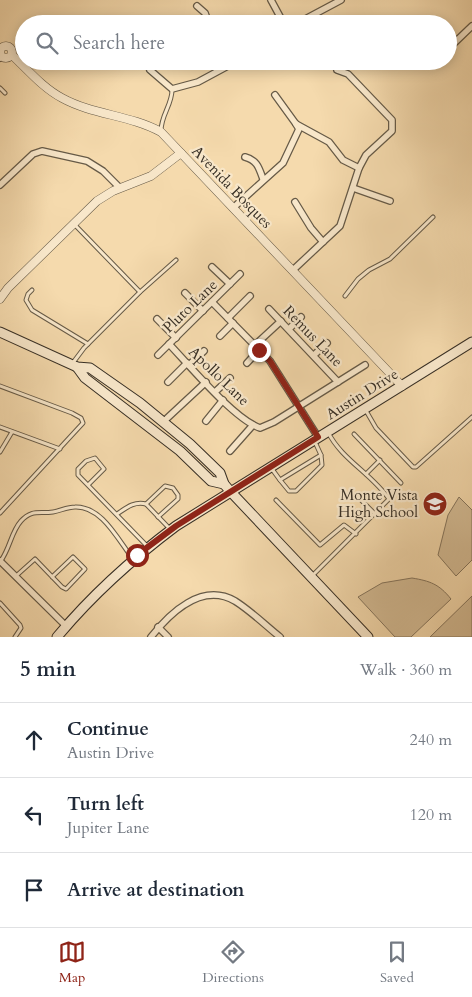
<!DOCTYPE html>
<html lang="en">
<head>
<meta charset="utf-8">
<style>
  body { margin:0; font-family:Cardo,serif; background:#f6f6f7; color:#1f2937 }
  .stop { position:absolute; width:15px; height:15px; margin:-11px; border:4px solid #8f2418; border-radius:50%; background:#fff }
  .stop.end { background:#8f2418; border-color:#fff; box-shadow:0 1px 5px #0008 }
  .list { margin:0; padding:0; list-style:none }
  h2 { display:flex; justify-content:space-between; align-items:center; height:65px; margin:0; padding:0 20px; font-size:21px }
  h2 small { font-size:16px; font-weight:400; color:#747a83 }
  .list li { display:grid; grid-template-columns:32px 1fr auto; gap:15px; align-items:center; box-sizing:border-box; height:75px; padding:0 20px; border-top:1px solid #e0e1e3 }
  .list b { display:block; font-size:19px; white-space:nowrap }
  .list p { margin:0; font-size:16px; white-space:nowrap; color:#747a83 }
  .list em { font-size:16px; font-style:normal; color:#747a83 }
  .icon { flex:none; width:28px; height:28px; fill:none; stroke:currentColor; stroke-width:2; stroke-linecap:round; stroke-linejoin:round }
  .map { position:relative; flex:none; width:472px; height:637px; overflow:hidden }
  .search { position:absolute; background:#fff; box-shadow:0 2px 12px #0003; left:15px; right:15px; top:15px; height:55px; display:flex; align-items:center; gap:12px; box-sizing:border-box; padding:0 18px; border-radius:28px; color:#747a83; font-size:19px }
  .sheet { height:290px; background:#fff }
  nav { display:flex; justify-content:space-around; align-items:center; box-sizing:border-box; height:70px; border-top:1px solid #e0e1e3; background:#fff; font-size:14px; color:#747a83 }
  nav a { display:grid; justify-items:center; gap:2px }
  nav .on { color:#8f2418 }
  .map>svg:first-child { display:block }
  .garden { fill:#d5bd96; stroke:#86765e }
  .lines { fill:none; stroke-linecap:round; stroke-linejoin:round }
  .service-casing { stroke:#665a47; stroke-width:5 }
  .minor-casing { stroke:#665a47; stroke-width:8 }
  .tertiary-casing { stroke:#665a47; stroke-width:9 }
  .secondary-casing { stroke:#372f25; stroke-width:11 }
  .service { stroke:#f8e7ca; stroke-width:3 }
  .minor { stroke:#f8e7ca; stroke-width:5.5 }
  .tertiary { stroke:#f8e7ca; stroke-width:8 }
  .secondary { stroke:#f8e7ca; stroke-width:9 }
  .route { stroke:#8f2418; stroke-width:6 }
  .labels { text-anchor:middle; stroke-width:4.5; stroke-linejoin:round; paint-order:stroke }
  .street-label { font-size:15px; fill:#372f25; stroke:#f8e7ca }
  .poi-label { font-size:15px; fill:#372f25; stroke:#f8e7ca; text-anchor:end }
</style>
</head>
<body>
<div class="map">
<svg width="472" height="637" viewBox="0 0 472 637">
  <rect width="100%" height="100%" fill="#f5daad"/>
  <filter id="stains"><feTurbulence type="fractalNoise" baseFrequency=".004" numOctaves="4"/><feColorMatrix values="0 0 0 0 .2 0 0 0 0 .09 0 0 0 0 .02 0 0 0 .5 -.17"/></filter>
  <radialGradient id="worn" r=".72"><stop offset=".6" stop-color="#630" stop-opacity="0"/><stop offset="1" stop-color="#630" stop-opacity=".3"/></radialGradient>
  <g class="garden">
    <path d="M459,497L472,510V560L456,576L438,555L448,515Z"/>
    <path d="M412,578C430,581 439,584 451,599L411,637H395L358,597L382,583Z"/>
    <path d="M472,596V637H430Z"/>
  </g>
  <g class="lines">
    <defs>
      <g id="service">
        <path d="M0,88L5,93"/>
        <path d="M161,131C161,115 172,105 172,90"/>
        <path d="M74,224L140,292L176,260"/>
        <path d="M32,290L28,294L26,300L32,310L88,344"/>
        <path d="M345,296L358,279L369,270L390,259L433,217"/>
        <path d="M72,364L84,348L140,292"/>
        <path d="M0,386L72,413L81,418L83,423L0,513"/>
        <path d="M365,409L376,428L413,467H416L472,417"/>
        <path d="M0,427L60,449"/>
        <path d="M354,434L401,483"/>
        <path d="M0,452L12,432"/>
        <path d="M272,469L280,480L321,455L315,442"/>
        <path d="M366,474L380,460"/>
        <path d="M280,480L289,491H296L322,465L321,455"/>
        <path d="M88,485L104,469L95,458L86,461L78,469V475L147,546"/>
        <path d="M357,496L376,515"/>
        <path d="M276,500L320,545L344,525L356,534"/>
        <path d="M146,504L165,486L173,488L178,495V499L158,517"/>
        <path d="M117,514C126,508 134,501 146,504L170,529"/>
        <path d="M0,562C10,549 11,532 21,521C32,509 39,514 53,512C60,511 67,507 75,507C102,506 118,540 133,559"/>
        <path d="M16,576L35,559L62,587L66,589L85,569L73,557L52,577"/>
        <path d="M312,576L389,499C372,474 341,459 328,432"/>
        <path d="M0,603L20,625L21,628L15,637"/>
      </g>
      <g id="minor">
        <path d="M271,0L284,24"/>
        <path d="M197,6L205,13L209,24"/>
        <path d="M296,24L341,0"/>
        <path d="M448,49L472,26"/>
        <path d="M0,58L2,56"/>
        <path d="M150,70L172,89L198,82L237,61"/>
        <path d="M275,95L296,124L329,142L343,160L359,168"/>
        <path d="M245,157C257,160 259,168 263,179"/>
        <path d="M0,185L33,154L42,151L87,161L103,171L120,188"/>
        <path d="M353,188L390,201"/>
        <path d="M295,202L311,228L323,242"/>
        <path d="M233,208L283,163L299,129L296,124"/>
        <path d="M212,267L230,284"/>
        <path d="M293,270L340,226L359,168L366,155L392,131V120L348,74L337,70"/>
        <path d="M185,293L203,311"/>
        <path d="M212,302L270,361L318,437"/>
        <path d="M269,309L338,382"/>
        <path d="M228,318L250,296"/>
        <path d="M157,319L176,338"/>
        <path d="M289,329L301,317"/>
        <path d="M220,336L233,323"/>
        <path d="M169,344C190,366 234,419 260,428L274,422L365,365"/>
        <path d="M255,345L281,321"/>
        <path d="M158,355L240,274"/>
        <path d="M314,355L327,343"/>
        <path d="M247,363L259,350"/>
        <path d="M189,365L204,351"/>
        <path d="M168,382L187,363"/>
        <path d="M215,392L230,378"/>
        <path d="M206,421L223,400"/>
        <path d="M163,422L206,382"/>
        <path d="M230,451L253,425"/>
        <path d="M0,561L66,626"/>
        <path d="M158,627L168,637"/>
        <path d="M151,637C170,613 202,582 235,601C251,611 265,625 280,637"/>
      </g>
      <g id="tertiary">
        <circle cx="6" cy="52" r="6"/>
        <path d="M12,55C28,70 43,88 62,98C93,115 130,115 161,132L402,386"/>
        <path d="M0,299L8,288L97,201L113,191L151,176L181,153"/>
      </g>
      <g id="secondary">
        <path d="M0,332L77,367L90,368L140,403L190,444L220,473L224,484L230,491L368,637"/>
        <path d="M77,367L85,378L180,451L211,481L224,484"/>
        <path d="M57,637C92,595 132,559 176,526L472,342"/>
      </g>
    </defs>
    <use href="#service" class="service-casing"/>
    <use href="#minor" class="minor-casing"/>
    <use href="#tertiary" class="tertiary-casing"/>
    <use href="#secondary" class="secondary-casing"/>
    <use href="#service" class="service"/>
    <use href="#minor" class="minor"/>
    <use href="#tertiary" class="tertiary"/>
    <use href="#secondary" class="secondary"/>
  </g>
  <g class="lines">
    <path class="route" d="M137,555L176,526L318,437L270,361L259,350"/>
  </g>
  <defs>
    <symbol id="school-disc" viewBox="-11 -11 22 22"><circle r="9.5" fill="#8f2418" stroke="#f8e7ca"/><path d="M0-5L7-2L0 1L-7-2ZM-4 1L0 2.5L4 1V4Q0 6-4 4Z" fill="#fff"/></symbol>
  </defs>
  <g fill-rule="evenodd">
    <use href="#school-disc" x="421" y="490" width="28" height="28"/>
  </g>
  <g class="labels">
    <g class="street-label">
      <text transform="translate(232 187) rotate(46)" y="5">Avenida Bosques</text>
      <text transform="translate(190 306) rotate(-44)" y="5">Pluto Lane</text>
      <text transform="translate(313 336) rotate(46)" y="5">Remus Lane</text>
      <text transform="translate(219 376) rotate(44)" y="5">Apollo Lane</text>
      <text transform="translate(362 394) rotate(-32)" y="5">Austin Drive</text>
    </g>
    <g class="poi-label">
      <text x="418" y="500">Monte Vista<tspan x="418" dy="17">High School</tspan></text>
    </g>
  </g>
  <rect width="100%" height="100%" filter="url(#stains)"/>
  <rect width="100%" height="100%" fill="url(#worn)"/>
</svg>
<div class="stop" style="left:137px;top:555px"></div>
<div class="stop end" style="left:259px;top:350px"></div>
<div class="search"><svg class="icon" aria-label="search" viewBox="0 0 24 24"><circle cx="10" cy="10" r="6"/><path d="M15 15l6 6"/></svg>Search here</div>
</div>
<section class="sheet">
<h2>5 min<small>Walk · 360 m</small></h2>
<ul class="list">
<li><svg class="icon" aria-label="ahead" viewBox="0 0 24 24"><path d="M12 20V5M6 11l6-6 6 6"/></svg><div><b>Continue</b><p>Austin Drive</p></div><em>240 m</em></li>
<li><svg class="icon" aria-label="left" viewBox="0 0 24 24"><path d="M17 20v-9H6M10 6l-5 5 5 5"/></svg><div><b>Turn left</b><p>Jupiter Lane</p></div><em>120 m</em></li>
<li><svg class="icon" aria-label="arrive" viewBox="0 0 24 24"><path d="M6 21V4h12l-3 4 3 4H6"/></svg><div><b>Arrive at destination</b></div></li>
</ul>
</section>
<nav>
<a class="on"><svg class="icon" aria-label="map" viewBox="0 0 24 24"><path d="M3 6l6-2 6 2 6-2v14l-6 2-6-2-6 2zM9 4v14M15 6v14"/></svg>Map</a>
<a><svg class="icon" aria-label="directions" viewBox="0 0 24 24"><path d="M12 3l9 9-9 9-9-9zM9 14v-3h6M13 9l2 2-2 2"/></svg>Directions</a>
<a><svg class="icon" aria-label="saved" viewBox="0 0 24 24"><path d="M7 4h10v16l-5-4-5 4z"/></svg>Saved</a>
</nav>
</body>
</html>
